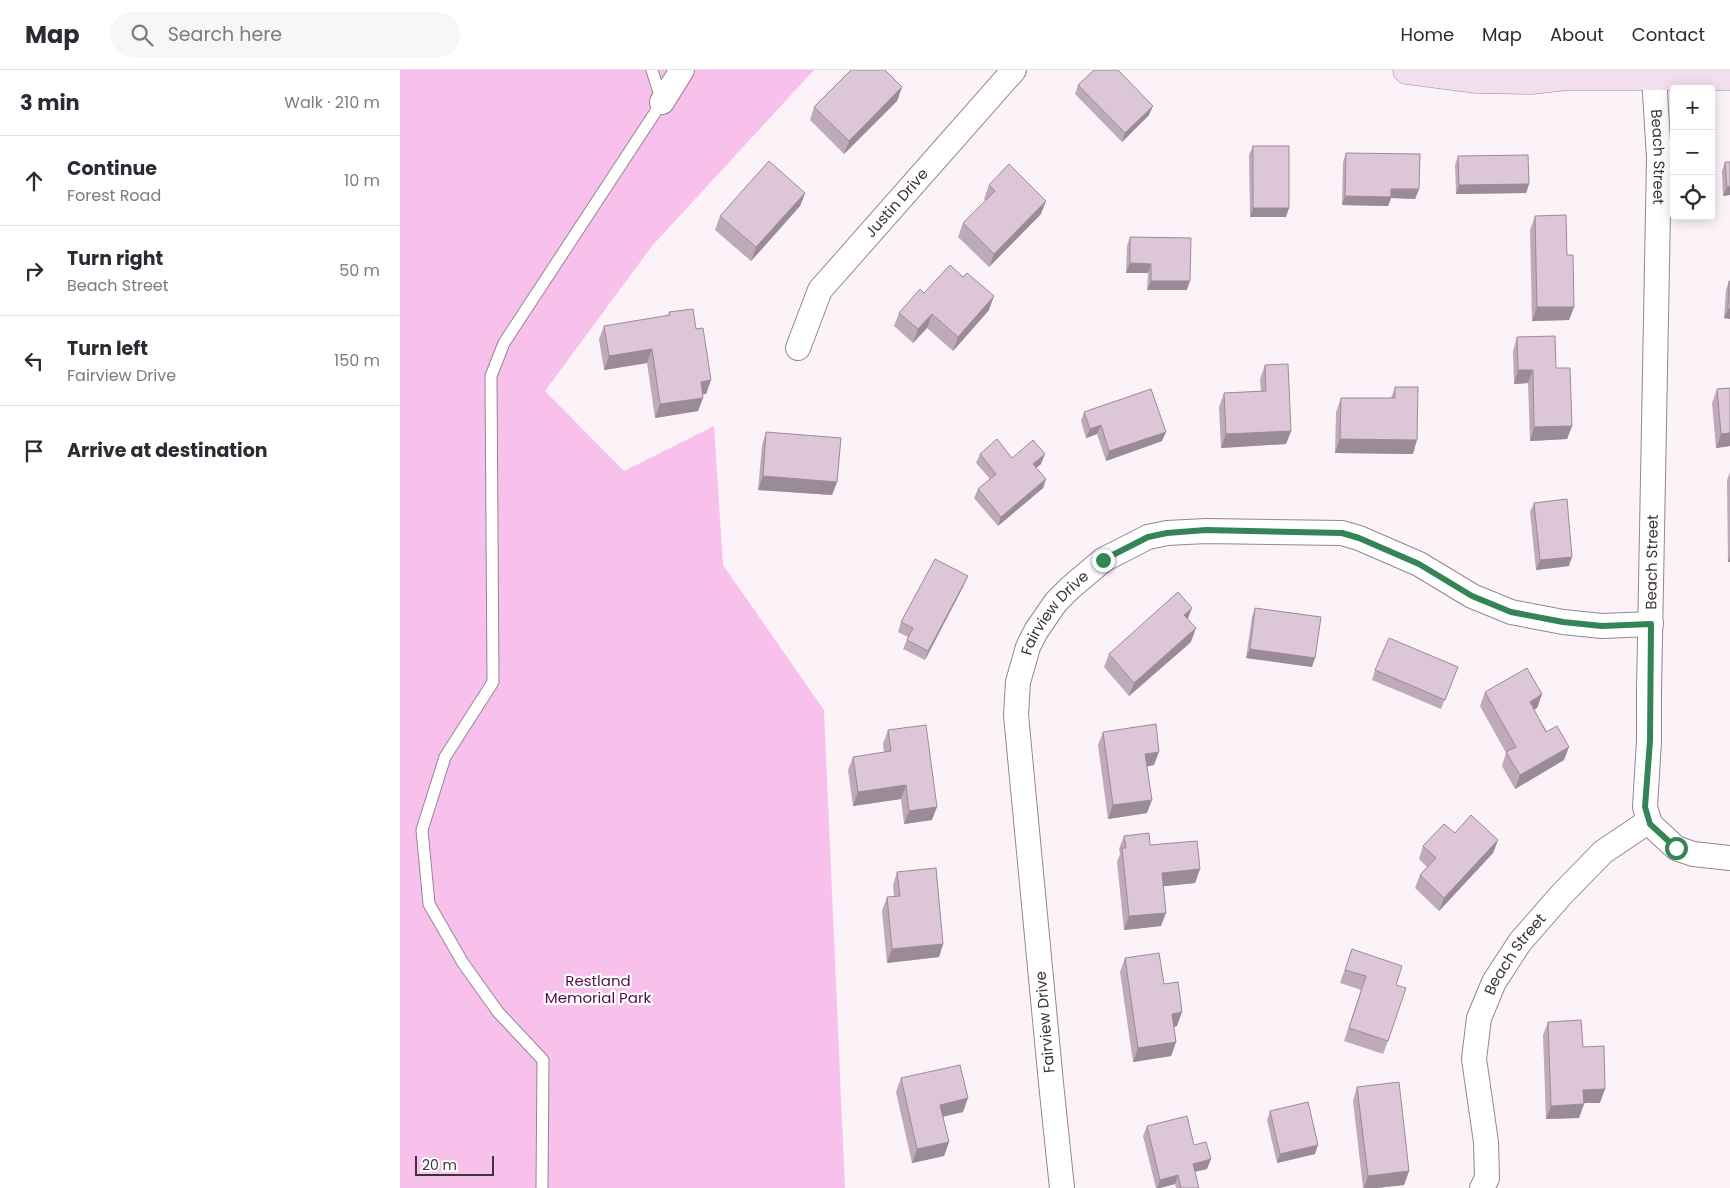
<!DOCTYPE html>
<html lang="en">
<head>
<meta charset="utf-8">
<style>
  body { margin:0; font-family:Poppins,sans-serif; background:#f7f7f7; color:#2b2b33 }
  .controls { position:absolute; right:15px; top:15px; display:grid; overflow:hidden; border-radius:5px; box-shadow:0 2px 12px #0003 }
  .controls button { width:45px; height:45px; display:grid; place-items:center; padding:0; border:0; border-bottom:1px solid #e1e1e2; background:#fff; color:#2b2b33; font:25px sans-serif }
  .scale { position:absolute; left:15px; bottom:12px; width:79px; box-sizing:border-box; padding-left:5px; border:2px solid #3e353c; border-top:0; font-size:14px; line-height:18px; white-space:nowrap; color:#3e353c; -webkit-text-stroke:4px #fff; paint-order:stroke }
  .stop { position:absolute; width:15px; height:15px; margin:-11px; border:4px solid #348556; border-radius:50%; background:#fff }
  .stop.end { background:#348556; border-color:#fff; box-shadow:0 1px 5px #0008 }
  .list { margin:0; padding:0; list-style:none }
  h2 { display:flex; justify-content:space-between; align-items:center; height:65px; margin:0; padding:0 20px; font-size:21px }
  h2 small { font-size:16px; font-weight:400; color:#7c7c81 }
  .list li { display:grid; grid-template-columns:32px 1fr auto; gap:15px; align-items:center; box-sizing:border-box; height:90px; padding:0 20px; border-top:1px solid #e1e1e2 }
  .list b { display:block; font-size:19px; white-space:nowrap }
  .list p { margin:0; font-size:16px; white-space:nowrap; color:#7c7c81 }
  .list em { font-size:16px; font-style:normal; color:#7c7c81 }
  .icon { flex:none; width:28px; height:28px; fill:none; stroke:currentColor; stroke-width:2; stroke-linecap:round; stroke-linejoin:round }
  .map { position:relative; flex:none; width:1330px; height:1118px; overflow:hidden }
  header { display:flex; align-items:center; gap:30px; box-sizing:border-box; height:70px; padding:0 25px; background:#fff; border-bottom:1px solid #e1e1e2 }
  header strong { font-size:24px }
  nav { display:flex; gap:28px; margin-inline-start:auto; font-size:18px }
  .search { width:350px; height:45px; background:#f7f7f7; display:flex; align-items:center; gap:12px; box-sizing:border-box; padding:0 18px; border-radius:28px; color:#7c7c81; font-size:19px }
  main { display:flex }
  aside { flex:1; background:#fff }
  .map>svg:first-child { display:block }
  .green { fill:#f8c1eb }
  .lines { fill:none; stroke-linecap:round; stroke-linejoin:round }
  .lane-casing { stroke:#988393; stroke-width:13 }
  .street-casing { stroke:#988393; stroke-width:26 }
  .secondary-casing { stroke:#988393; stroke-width:29 }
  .lane { stroke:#fff; stroke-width:11 }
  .street { stroke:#fff; stroke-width:24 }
  .secondary { stroke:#f2dfee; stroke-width:28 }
  .wall { fill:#beaab9 }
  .shaded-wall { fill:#9b8b96 }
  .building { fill:#ddc6d7; stroke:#9b8b96 }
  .route { stroke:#348556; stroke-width:6 }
  .labels { text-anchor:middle; stroke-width:4.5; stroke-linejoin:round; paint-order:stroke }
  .street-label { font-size:15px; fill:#3e353c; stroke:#fff }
  .park-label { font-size:15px; fill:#540c4a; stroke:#fff }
</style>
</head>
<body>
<header>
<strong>Map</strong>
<div class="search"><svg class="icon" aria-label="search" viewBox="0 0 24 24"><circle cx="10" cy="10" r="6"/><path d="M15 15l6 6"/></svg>Search here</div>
<nav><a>Home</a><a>Map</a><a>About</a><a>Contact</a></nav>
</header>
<main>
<aside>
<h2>3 min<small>Walk · 210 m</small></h2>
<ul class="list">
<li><svg class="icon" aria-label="ahead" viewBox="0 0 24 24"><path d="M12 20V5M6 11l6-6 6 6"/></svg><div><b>Continue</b><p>Forest Road</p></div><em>10 m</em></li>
<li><svg class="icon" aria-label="right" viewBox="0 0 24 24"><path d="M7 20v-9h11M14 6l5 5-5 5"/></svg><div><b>Turn right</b><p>Beach Street</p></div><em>50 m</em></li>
<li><svg class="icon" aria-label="left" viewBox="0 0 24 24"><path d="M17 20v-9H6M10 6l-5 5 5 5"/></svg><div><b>Turn left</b><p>Fairview Drive</p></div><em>150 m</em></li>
<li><svg class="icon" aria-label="arrive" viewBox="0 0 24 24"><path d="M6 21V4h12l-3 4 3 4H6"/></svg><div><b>Arrive at destination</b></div></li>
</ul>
</aside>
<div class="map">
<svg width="1330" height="1118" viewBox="0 0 1330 1118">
  <rect width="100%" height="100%" fill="#fcf3f9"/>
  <path class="green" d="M0,0H414L252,176L145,321L224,401L314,356L323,495L424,640L445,1118H0Z"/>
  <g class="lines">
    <defs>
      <path id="lane" d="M142,1118L143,990L98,942L63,893L29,834L22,760L45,687L93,612L91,306L104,273L262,32L252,0"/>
      <g id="street">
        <path id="s1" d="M1254,6L1259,88L1249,621V671L1245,737L1250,754L1276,778L1293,784L1330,788"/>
        <path d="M262,32L282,0"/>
        <path id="s2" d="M398,278L420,220L614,0"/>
        <path id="s3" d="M662,1118L651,1013L616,645L618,612L628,577L636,561L656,532L670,518L703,490L748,467L767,463L806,461L942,463L959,468L1019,494L1072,526L1111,542L1163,552L1202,556L1251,554"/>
        <path id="s4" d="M1082,1118L1087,1108L1086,1072L1074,989L1079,948L1094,912L1120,872L1162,824L1203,782L1249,751"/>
      </g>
      <path id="secondary" d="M1007,0L1077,9L1131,10L1167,6H1330"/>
    </defs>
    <use href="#lane" class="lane-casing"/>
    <use href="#street" class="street-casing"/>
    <use href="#secondary" class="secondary-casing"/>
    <use href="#lane" class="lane"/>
    <use href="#street" class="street"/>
    <use href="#secondary" class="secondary"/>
  </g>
  <g class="wall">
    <path d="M678,15L749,45L722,72L675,24Z"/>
    <path d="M502,17L497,31L444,84L410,50L414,37Z"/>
    <path d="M853,76L886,147H850L849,85Z"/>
    <path d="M946,83L1019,119L1015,129L991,128L988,136L942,135L943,92Z"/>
    <path d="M1058,86L1129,114L1126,123L1056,124L1055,95Z"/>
    <path d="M1325,92L1330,125L1323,126L1322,101Z"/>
    <path d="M589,115L641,144L589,197L558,167L563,153L586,131L584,129Z"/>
    <path d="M405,123L400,136L351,191L315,160L320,146Z"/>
    <path d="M1135,146L1167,185L1174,237L1169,250L1132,251L1130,160Z"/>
    <path d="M730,167L787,220H747L748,203H726L727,176Z"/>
    <path d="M1329,211L1330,249L1324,248L1326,220Z"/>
    <path d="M524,223L589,240L553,281L527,258L513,273L494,256L499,243Z"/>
    <path d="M269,242L296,259L311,310L306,324H303L298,341L255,348L247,293L204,300L199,269L204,256L268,246Z"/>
    <path d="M1117,267L1156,298L1172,356L1167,369L1130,371L1128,313L1114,314L1113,281Z"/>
    <path d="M865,295L891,361L886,374L821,378L819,337L824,323L861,321L860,309Z"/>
    <path d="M995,317L1013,384L935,383L936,342L941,328H991Z"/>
    <path d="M1330,318V376L1316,378L1312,333L1317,319Z"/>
    <path d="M684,342L762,371L706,391L697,364L686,368L681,351Z"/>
    <path d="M366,362L437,412L432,425L358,420L362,375Z"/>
    <path d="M580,384L612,388L641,394L636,398L646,409L643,418L598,456L574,428L578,419L590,409L576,393Z"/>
    <path d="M1330,402V492H1328L1327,410Z"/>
    <path d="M1134,433L1169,496L1136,500L1130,442Z"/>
    <path d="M564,515L525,590L503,579L508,567L498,562L501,552Z"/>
    <path d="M855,538L912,597L846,588L852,547Z"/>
    <path d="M788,549L791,572L729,626L704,597L709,584Z"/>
    <path d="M1058,597L1041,639L972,610L975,600Z"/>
    <path d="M1085,622L1142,624L1137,638L1134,640L1164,690L1115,719L1102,696L1106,683L1080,636Z"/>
    <path d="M488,660L532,750L504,754L501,729L453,736L448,700L453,687L484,682L483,674Z"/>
    <path d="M703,662L754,695L747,696V743L708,749L698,675Z"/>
    <path d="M1055,763L1098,770L1093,783L1039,841L1015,818L1020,805L1027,797L1019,789L1023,776Z"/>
    <path d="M724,766L750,775L800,799L795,813L764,816L761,856L724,860L717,792L720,784L719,779Z"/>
    <path d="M497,802L543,874L539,887L487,893L482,841L487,827H494L493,815Z"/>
    <path d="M952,879L996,915L988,971L983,984L944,971L961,920L940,913Z"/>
    <path d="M725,888L764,914L777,956L774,957L776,972L771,986L733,992L720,902Z"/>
    <path d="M1148,952L1183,977L1200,1033H1184L1179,1048L1146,1049L1143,965Z"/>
    <path d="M501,1008L563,1042L543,1047L549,1072L544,1086L512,1093L496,1022Z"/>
    <path d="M957,1017L1009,1101L1004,1115L976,1118H963L953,1031Z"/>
    <path d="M870,1041L915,1084L877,1093L867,1050Z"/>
    <path d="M747,1056L794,1075L807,1099L795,1102L799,1118H776L775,1114L760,1118H756L743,1066Z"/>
  </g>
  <g class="shaded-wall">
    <path d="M502,17L497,31L444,84L449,71Z"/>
    <path d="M753,36L749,45L722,72L725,63Z"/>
    <path d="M1129,114L1126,123L1056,124L1059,115Z"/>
    <path d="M1330,116V125L1323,126L1327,117Z"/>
    <path d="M991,119H1019L1015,129L991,128L988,136L942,135L945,126Z"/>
    <path d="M405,123L400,136L351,191L356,177Z"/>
    <path d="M646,131L641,144L589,197L594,184Z"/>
    <path d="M853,138H889L886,147H850Z"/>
    <path d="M730,193L751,194L748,203H726Z"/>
    <path d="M751,211H790L787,220H747Z"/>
    <path d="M594,226L589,240L553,281L558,267Z"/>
    <path d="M1137,237H1174L1169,250L1132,251Z"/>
    <path d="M1328,239H1330V249L1324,248Z"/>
    <path d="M532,244L527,258L513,273L518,259Z"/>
    <path d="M252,279L247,293L204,300L209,286Z"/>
    <path d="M1118,300H1133L1128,313L1114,314Z"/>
    <path d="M311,310L306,324L296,325L301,312Z"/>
    <path d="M303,328L298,341L255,348L260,334Z"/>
    <path d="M701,355L697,364L686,368L690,359Z"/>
    <path d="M1172,356L1167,369L1130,371L1134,357Z"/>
    <path d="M891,361L886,374L821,378L826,364Z"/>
    <path d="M766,362L762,371L706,391L709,381Z"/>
    <path d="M1330,363V376L1316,378L1321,364Z"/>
    <path d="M940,369L1017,370L1013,384L935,383Z"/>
    <path d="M645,384L641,394L630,403L633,394Z"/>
    <path d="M363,406L437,412L432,425L358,420Z"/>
    <path d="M646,409L643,418L598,456L601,447Z"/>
    <path d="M1330,485V492H1328Z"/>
    <path d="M1172,487L1169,496L1136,500L1140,490Z"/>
    <path d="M568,506L564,515L525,590L528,581Z"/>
    <path d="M792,538L787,551L784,545Z"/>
    <path d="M796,558L791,572L729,626L734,613Z"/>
    <path d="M850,579L915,588L912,597L846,588Z"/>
    <path d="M1142,624L1137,638L1125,645L1130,632Z"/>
    <path d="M1169,677L1164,690L1115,719L1120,705Z"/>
    <path d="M759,682L754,695L740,698L745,684Z"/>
    <path d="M506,715L501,729L453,736L458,722Z"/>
    <path d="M752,730L747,743L708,749L713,735Z"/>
    <path d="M537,737L532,750L504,754L509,741Z"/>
    <path d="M1098,770L1093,783L1039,841L1044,828Z"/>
    <path d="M800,799L795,813L757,817L762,803Z"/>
    <path d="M766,843L761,856L724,860L729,846Z"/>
    <path d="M543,874L539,887L487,893L492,879Z"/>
    <path d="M782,942L777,956L767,958L772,944Z"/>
    <path d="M776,972L771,986L733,992L738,978Z"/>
    <path d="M1205,1019L1200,1033H1178L1183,1020Z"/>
    <path d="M568,1028L563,1042L535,1048L540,1035Z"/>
    <path d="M1184,1034L1179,1048L1146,1049L1151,1036Z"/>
    <path d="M549,1072L544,1086L512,1093L517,1079Z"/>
    <path d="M918,1075L915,1084L877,1093L880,1084Z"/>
    <path d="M811,1089L807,1099L789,1103L793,1094Z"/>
    <path d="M1009,1101L1004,1115L976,1118H964L968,1106Z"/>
    <path d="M778,1105L775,1114L760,1118H757L760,1110Z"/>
  </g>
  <g class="building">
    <path d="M451,0H485L502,17L449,71L414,37Z"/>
    <path d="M694,0H718L753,36L725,63L678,15Z"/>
    <rect x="853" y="76" width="36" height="62"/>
    <path d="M946,83L1020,84L1019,119H991V127L945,126Z"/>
    <path d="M1128,85L1129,114L1059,115L1058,86Z"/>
    <path d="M369,91L405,123L356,177L320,146Z"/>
    <path d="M1325,92H1330V116L1327,117Z"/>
    <path d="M609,94L646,131L594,184L563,153L595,121L589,115Z"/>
    <path d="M1166,145L1167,185H1173L1174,237H1137L1135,146Z"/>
    <path d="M730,167L791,168L790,211H751V194L730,193Z"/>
    <path d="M550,195L563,207L567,203L594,226L558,267L532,244L518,259L499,243L520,219L524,223Z"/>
    <path d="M1329,211H1330V239H1328Z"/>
    <path d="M293,239L296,259L303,258L311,310L301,312L303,328L260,334L252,279L209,286L204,256L270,245L269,242Z"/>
    <path d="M1155,266L1156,298H1170L1172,356L1134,357L1133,300H1118L1117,267Z"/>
    <path d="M888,294L891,361L826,364L824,323L866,321L865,295Z"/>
    <path d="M995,317H1018L1017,370L940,369L941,328H995Z"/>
    <path d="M1330,318V363L1321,364L1317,319Z"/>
    <path d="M751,319L766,362L709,381L701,355L690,359L684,342Z"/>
    <path d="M366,362L441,368L437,412L363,406Z"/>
    <path d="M597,369L612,388L633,370L645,384L633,394L646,409L601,447L578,419L596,404L580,384Z"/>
    <path d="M1167,429L1172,487L1140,490L1134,433Z"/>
    <path d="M535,489L568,506L528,581L507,570L513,558L501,552Z"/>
    <path d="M778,522L792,538L784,545L796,558L734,613L709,584Z"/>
    <path d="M855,538L921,547L915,588L850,579Z"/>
    <path d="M989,568L1058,597L1045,630L975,600Z"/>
    <path d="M1127,598L1142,624L1130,632L1146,662L1157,656L1169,677L1120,705L1106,682L1116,677L1085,622Z"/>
    <path d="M756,654L759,682L745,684L752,730L713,735L703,662Z"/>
    <path d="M526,655L537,737L509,741L506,715L458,722L453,687L491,681L488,660Z"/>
    <path d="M1071,745L1098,770L1044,828L1020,805L1036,788L1023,776L1044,754L1055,763Z"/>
    <path d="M749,763L750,775L797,771L800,799L762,803L766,843L729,846L722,778H726L724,766Z"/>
    <path d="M536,798L543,874L492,879L487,827L500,826L497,802Z"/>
    <path d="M952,879L1002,896L996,915L1006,918L988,971L949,958L966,906L945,900Z"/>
    <path d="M759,883L764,914L778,912L782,942L772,944L776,972L738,978L725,888Z"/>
    <path d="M1181,950L1183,977L1204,976L1205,1019L1183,1020L1184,1034L1151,1036L1148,952Z"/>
    <path d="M560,995L568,1028L540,1035L549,1072L517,1079L501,1008Z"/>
    <path d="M999,1012L1009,1101L968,1106L957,1017Z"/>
    <path d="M908,1032L918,1075L880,1084L870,1041Z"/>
    <path d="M787,1046L794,1075L806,1072L811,1089L793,1094L799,1118H781L778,1105L760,1110L747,1056Z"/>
  </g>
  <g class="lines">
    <path class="route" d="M703,490L748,467L767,463L806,460L942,463L959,468L1019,494L1072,526L1111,542L1163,552L1202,556L1251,554L1250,671L1245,737L1250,754L1276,778"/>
  </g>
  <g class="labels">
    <g class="street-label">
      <text dy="5" stroke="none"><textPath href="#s1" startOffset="81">Beach Street</textPath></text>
      <text dy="5" stroke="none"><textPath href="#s2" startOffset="178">Justin Drive</textPath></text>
      <text transform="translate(1252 492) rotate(-89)" y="5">Beach Street</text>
      <text dy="5" stroke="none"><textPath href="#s3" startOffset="588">Fairview Drive</textPath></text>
      <text dy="5" stroke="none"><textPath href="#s4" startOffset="246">Beach Street</textPath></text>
      <text transform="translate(645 952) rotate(-95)" y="5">Fairview Drive</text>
    </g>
    <g class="park-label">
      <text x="198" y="916">Restland<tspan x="198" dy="17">Memorial Park</tspan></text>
    </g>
  </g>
</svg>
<div class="controls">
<button>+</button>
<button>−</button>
<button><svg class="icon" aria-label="locate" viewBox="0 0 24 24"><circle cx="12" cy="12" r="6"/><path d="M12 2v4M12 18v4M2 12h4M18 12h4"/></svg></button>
</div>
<div class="scale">20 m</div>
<div class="stop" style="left:1276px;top:778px"></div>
<div class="stop end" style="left:703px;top:490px"></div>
</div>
</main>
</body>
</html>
